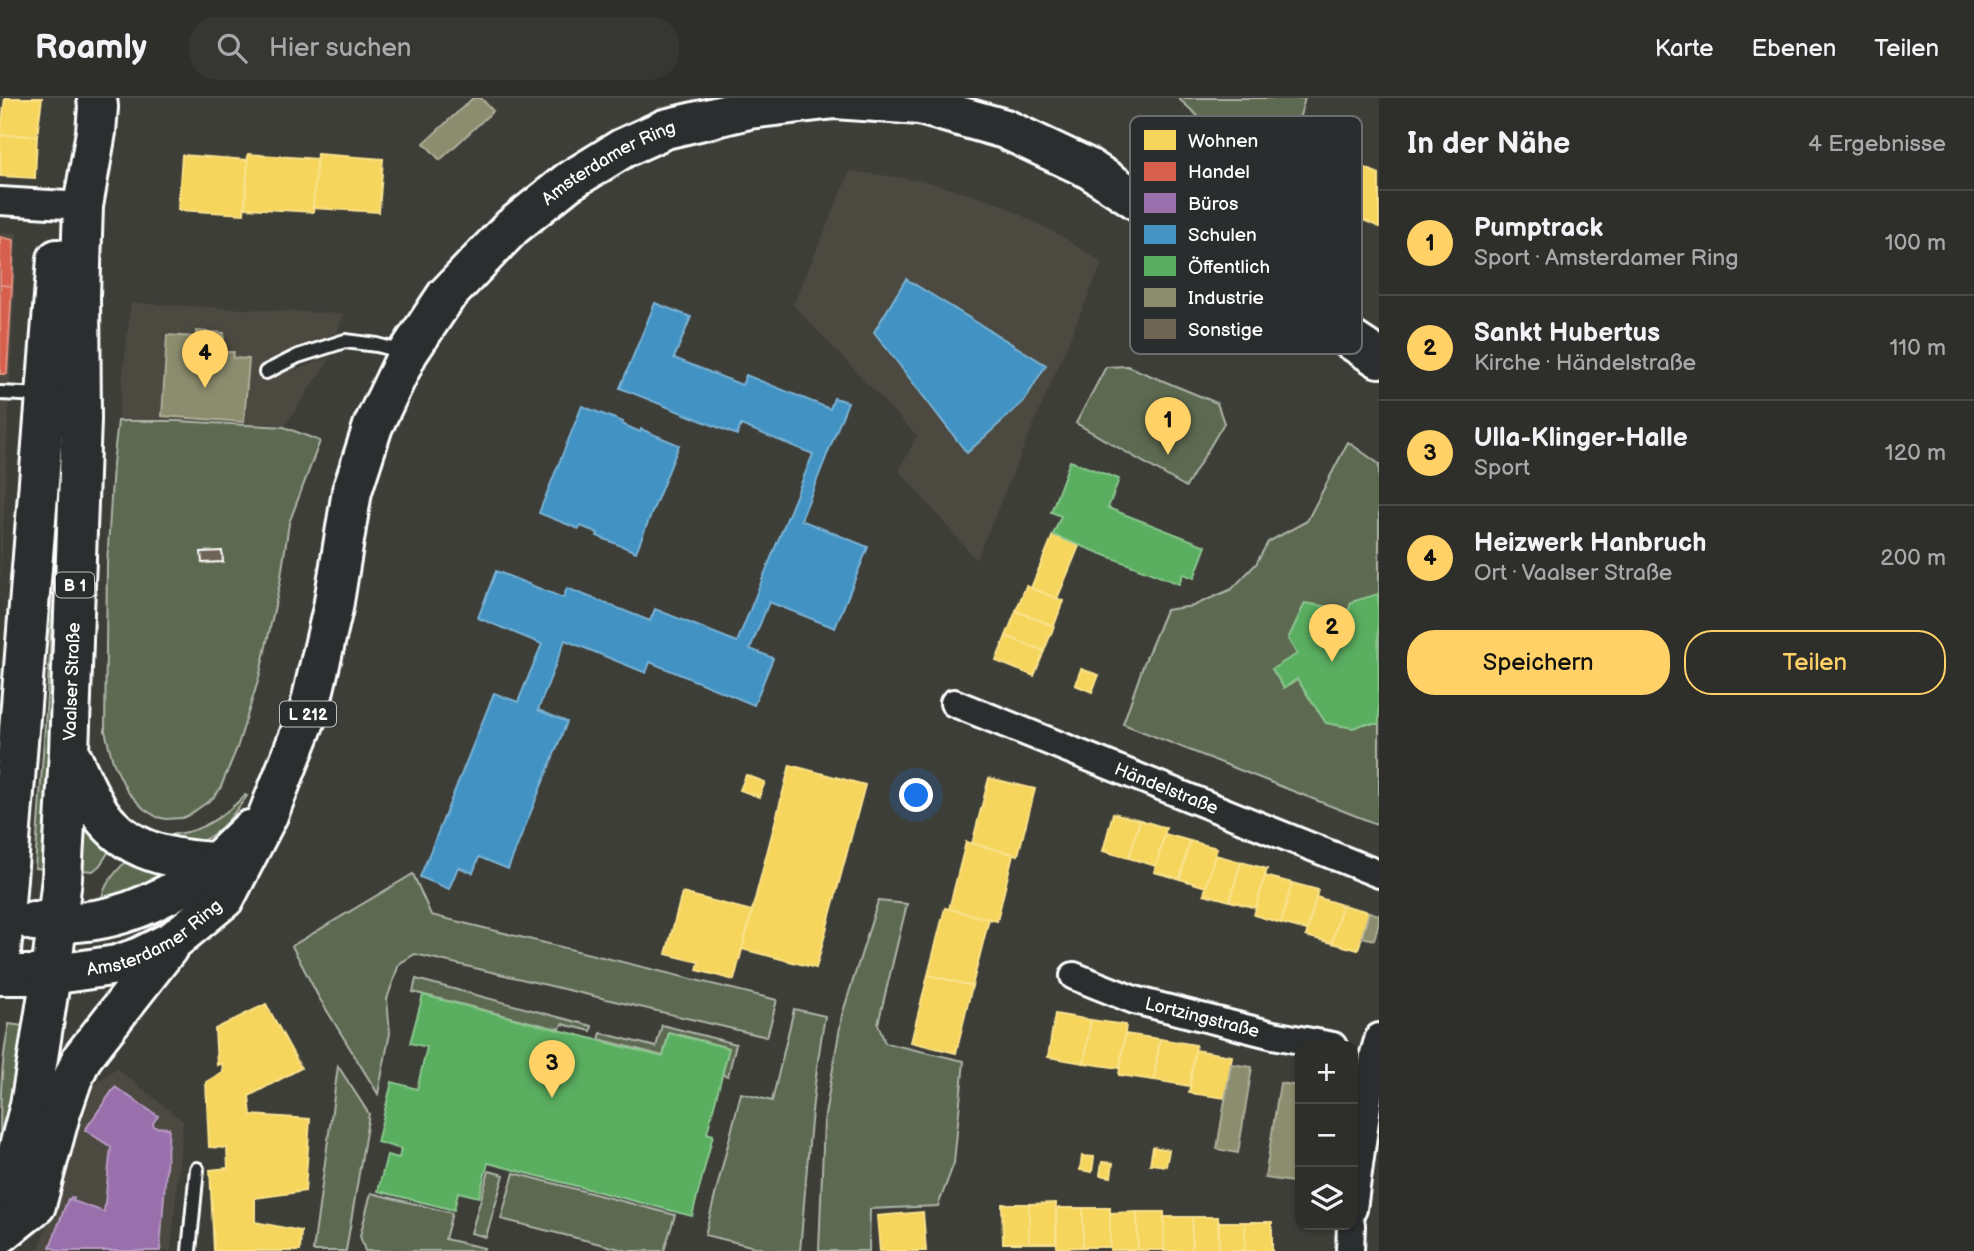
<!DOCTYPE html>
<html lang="de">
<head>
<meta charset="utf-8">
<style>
  body { margin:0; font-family:"Balsamiq Sans",sans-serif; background:#363633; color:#f1f3f6 }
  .controls { position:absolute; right:21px; bottom:21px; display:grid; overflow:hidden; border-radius:14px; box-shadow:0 2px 5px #0004 }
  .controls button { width:63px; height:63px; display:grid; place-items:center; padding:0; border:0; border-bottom:2px solid #494a47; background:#2e2e2b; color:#f1f3f6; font:35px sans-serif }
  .you { position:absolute; left:917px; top:698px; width:24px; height:24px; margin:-18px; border:5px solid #fff; border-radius:50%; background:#1a73e8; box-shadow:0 0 0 10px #1a73e833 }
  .badge { display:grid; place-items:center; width:46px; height:46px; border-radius:50%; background:#ffd166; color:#111; font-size:23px; font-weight:700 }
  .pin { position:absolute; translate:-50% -58px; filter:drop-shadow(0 2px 4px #0008) }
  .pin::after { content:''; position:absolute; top:37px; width:24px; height:21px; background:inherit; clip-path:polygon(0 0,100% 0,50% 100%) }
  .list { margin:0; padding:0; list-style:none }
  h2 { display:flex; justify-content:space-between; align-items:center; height:91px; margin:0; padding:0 28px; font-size:30px }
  h2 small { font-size:23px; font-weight:400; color:#a7a8a9 }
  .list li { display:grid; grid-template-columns:46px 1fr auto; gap:21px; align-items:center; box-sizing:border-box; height:105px; padding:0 28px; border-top:2px solid #494a47 }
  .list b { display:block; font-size:26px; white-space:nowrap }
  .list p { margin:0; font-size:23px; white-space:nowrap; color:#a7a8a9 }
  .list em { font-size:23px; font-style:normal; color:#a7a8a9 }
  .actions { display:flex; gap:14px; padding:21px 28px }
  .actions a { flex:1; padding:16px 0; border:2px solid #ffd166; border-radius:28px; text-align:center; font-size:24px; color:#ffd166 }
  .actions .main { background:#ffd166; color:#111 }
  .icon { flex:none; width:38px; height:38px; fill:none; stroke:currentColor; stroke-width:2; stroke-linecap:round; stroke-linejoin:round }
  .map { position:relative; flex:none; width:1379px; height:1153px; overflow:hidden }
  header { display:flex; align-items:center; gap:42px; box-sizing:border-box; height:98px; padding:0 35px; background:#2e2e2b; border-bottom:2px solid #494a47 }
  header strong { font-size:33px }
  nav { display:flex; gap:38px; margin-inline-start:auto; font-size:24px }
  .search { width:490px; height:63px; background:#363633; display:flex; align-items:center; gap:18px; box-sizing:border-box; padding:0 24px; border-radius:28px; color:#a7a8a9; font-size:26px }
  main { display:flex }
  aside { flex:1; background:#2e2e2b }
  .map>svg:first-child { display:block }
  .built { fill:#4c4941 }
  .green { fill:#5d6a51; stroke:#aeb4a8; stroke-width:2 }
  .homes { fill:#f6d55c; stroke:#f9e28d; stroke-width:2 }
  .shops { fill:#d6604d; stroke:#e29082; stroke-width:2 }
  .offices { fill:#9970ab; stroke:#b89bc4; stroke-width:2 }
  .schools { fill:#4393c3; stroke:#7bb3d5; stroke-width:2 }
  .public { fill:#5aae61; stroke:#8cc690; stroke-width:2 }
  .industry { fill:#8c8c6e; stroke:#aeae9a; stroke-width:2 }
  .building { fill:#6e6454; stroke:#fff; stroke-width:2 }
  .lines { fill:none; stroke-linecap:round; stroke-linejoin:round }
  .lane-casing { stroke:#fff; stroke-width:18 }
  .street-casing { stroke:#fff; stroke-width:32 }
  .primary-casing { stroke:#fff; stroke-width:44 }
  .lane { stroke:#2a2d2e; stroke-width:12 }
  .street { stroke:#2a2d2e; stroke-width:26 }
  .primary { stroke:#2a2d2e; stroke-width:38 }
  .labels { text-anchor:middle; stroke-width:7; stroke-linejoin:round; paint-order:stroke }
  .shield { fill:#2a2d2e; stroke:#bfc0c0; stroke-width:2 }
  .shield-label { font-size:16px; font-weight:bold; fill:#fff }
  .street-label { font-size:18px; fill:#fff; stroke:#2a2d2e }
  .key { fill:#2a2d2e; stroke:#6a6c6d; stroke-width:2 }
  .key-label { font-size:19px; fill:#fff }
</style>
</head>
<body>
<header>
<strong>Roamly</strong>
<div class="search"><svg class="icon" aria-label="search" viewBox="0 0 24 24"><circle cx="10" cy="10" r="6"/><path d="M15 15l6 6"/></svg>Hier suchen</div>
<nav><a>Karte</a><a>Ebenen</a><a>Teilen</a></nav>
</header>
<main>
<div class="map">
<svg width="1379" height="1153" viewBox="0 0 1379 1153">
  <rect width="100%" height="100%" fill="#3e3e39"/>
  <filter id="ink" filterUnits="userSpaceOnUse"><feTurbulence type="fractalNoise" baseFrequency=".0143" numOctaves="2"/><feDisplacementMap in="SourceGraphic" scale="14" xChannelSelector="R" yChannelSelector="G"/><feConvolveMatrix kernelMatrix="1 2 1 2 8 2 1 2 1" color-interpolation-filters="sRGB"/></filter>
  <g filter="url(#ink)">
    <g class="built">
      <path d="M850,73L924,83L996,104L1063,139L1102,165L976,462L899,372L917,338L793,207Z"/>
      <path d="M0,134L17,135L0,491Z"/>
      <path d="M131,205L343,216L337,235L299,247L295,272L331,259L284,329L177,323H118Z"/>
      <path d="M116,970L183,1023L171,1153H38L95,986Z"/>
    </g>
    <g class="green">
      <path d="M1178,0H1305L1298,25L1234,51Z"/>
      <path d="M1127,268L1217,305L1224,325L1186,389L1076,325L1106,269Z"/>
      <path d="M118,323H177L284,329L320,343L289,425L280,485L259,580L237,650L220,691L213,700L189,717L182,720L166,721L157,719L144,711L127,693L113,664L105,633L107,467L113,366Z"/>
      <path d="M1348,344L1379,366V727L1123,626L1144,565L1166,512L1193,508L1232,491L1256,466L1268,444L1307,423Z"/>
      <path d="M60,377L49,771L35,770L50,555L53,380L55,378Z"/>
      <path d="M245,697L247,698C235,715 212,747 188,745C177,744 166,738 156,735C190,742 222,721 245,697Z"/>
      <path d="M84,716L113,747L100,767L93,773L81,772Z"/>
      <path d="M129,759L167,774L134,791L102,801C103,785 119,772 129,759Z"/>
      <path d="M413,776L431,817L777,902L767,939L415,856L399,866L387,901L390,935L378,996L318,898L292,848Z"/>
      <path d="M878,803L907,806L878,926L885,945L964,963L954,1065L938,1108L870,1111L869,1153H819L824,1023L842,917Z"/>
      <path d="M416,881L592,928L591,933L562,926L560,931L550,929L413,894Z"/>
      <path d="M794,911L825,918C811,996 807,1075 800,1153H772L705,1137L741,995L772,1003Z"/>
      <path d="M9,926L24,928L17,977L0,1056C0,1012 0,969 9,926Z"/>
      <path d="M662,927L736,946L728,978L722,976L729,950L669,934L663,958L599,941L601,935L656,949Z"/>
      <path d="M338,968L369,1016L346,1153H313Z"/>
      <path d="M489,1073L504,1077L486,1139L471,1135Z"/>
      <path d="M514,1075L675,1117L664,1153H628L501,1121Z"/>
      <path d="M371,1095L452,1115L445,1141L484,1150L483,1153H365L360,1138Z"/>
    </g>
    <g class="homes">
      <path d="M5,0H42L37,38L0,37Z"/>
      <path d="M0,37L37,38L35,80L0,78Z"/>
      <path d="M248,56L317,61L313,114L245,110Z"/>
      <path d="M317,56L383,61L379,114L313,110Z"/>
      <path d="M182,57L248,62L244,116L178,112Z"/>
      <path d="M1365,70L1379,76V129L1361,121L1364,116L1350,110Z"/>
      <path d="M1053,437L1079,448L1057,501L1031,490Z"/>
      <path d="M1026,488L1063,503L1054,528L1016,513Z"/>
      <path d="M1016,513L1054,528L1044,553L1006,538Z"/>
      <path d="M1006,538L1044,553L1034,578L996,563Z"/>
      <path d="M1081,571L1099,577L1092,594L1075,587Z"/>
      <path d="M790,667L865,687L816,870L742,851Z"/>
      <path d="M746,677L765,684L759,699L740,692Z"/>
      <path d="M989,680L1035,691L1018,757L972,746Z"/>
      <path d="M1113,715L1140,722L1129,760L1103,753Z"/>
      <path d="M1140,722L1166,730L1156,768L1129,760Z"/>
      <path d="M1165,736L1190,743L1180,781L1154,774Z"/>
      <path d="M1190,743L1217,750L1206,789L1180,781Z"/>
      <path d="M966,744L1013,756L997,823L949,811Z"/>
      <path d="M1215,757L1241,764L1230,803L1204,796Z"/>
      <path d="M1241,764L1267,771L1256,810L1230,803Z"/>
      <path d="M1265,778L1292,785L1281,825L1254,817Z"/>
      <path d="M1292,785L1318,792L1307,832L1281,825Z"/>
      <path d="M682,795L752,813L734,882L697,872L699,864L666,856Z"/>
      <path d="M1316,799L1342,807L1332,845L1306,838Z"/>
      <path d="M1342,807L1369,814L1358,852L1332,845Z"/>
      <path d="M945,810L989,821L972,888L928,877Z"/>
      <path d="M928,877L972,888L956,955L911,944Z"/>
      <path d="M266,906L301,970L249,998L251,1017L310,1021L305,1093L255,1100V1124L301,1133L300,1153H214L210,1072L228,1070L227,1050L209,1049L206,984L223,974L222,965L217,967L215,931Z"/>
      <path d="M1055,916L1091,922L1084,965L1048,959Z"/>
      <path d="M1091,922L1126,927L1120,970L1084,965Z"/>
      <path d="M1125,936L1160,941L1154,982L1119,977Z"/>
      <path d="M1160,941L1196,947L1190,988L1154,982Z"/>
      <path d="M1195,952L1232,958L1225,1000L1189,995Z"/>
      <path d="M1153,1049L1169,1052L1166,1068L1150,1066Z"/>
      <path d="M1082,1058L1094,1059L1092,1074L1080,1072Z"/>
      <path d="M1102,1064L1113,1065L1111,1079L1100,1077Z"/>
      <path d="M1056,1105V1145H1029V1106Z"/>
      <path d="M1002,1106H1029V1145H1003Z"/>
      <path d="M1056,1110H1083V1149L1057,1150Z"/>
      <rect x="1083" y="1110" width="27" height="39"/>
      <path d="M923,1114L926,1153H880L877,1118Z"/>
      <path d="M1137,1114L1138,1152H1110V1115Z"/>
      <path d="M1137,1114H1164V1152H1138Z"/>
      <rect x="1164" y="1119" width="28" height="34"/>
      <path d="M1192,1119H1218L1219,1153H1192Z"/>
      <rect x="1219" y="1124" width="26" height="29"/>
      <rect x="1245" y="1124" width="27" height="29"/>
    </g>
    <g class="shops">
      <path d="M0,139L14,142L12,188L0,187Z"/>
      <path d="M0,187L12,188L7,276H0Z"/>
    </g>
    <path class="offices" d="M115,989L158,1018L153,1025L154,1029L169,1030L160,1153H60L50,1149L68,1101L70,1102L71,1099L74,1100L73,1103L104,1114L111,1049L85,1032Z"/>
    <g class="schools">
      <path d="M906,181L1046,267L1024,303L967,355L874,234Z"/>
      <path d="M655,205L691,219L674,260L742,287L746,277L830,311L834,300L848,304L801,422L868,449L835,530L769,504L750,551L773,560L754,607L650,564L646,575L565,542L538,612L567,624L508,771L479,759L473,775L458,769L449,791L420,779L494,595L518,604L542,546L478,520L496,473L563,500L567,490L650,523L655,511L737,544L813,356L741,327L737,337L620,290Z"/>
      <path d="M582,308L623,324L622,326L640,334L641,331L679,347L636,454L597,438L598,435L581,428L579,431L539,415Z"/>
    </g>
    <g class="public">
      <path d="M1070,363L1119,381L1108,410L1206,448L1194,480L1183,476L1179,486L1053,437L1061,418L1051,414Z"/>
      <path d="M1378,496L1379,626H1364L1353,630L1326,625L1297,581L1284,590L1272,571L1297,556L1288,541L1305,505L1349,512L1351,504Z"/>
      <path d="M423,897L663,959L669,935L729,950L707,1035L713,1037L692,1118L488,1065L479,1099L458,1094L454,1112L378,1093L387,1057L399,1060L401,1051L377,1044L392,984L417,991L427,949L410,945Z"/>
    </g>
    <g class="industry">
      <path d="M473,0H481L493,13L440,62L424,45Z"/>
      <path d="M196,233L224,235L222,254H234L233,260L249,261L244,324L162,318L167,237L196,239Z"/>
      <path d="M1369,814L1379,817V824L1374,842L1362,839Z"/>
      <path d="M1231,966L1252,969L1238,1055L1217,1051Z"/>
      <path d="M1280,985L1300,988V1085L1265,1080Z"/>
    </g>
    <path class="building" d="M222,453L223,464L202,465L201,454Z"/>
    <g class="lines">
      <defs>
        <g id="lane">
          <path d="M266,274L298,258L345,243L377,247L404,254"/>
          <path d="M0,295L42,297"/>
          <path d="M189,1153L197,1071"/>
        </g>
        <g id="street">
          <path d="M0,103L83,108"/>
          <path id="s1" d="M954,605L1379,776"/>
          <path id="s2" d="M1074,878L1134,902L1273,937L1333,948"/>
          <path d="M1353,1111L1374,956L1379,939"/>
          <path d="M1350,1153L1351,1127"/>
        </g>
        <g id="primary">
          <path d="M70,656C80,676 88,697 100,715C127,754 172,762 216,764"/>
          <path d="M33,823C48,823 62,825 77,824C127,821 176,796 215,765C227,755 238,743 250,732"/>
          <path d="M0,867L57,161"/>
          <path id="s3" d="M0,877H51L117,867L140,859L174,842L225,800L268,717L309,613L333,510L352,393L373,328L408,255L446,198L512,129L568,84L623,50L665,31L749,11L835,1L920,7L1005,31L1088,70L1379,260"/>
          <path id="s4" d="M0,1121L30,1007L37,966L51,877L62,780L69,654L81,321L80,197L83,108L96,34L98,9L97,0"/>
          <path d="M0,1136L36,1107L60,1017L72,982L82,960L168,850"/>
        </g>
      </defs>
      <use href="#lane" class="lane-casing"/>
      <use href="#street" class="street-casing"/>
      <use href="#primary" class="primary-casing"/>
      <use href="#lane" class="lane"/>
      <use href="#street" class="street"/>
      <use href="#primary" class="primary"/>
    </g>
  </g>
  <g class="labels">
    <g class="shield">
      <rect x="56" y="474.5" width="38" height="25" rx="5"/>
      <rect x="280" y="603.5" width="56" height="25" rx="5"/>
    </g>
    <g class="shield-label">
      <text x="75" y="493">B 1</text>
      <text x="308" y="622">L 212</text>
    </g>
    <g class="street-label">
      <text dy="6" stroke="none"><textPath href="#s3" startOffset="1106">Amsterdamer Ring</textPath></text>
      <text dy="6" stroke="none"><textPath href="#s4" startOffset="544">Vaalser Straße</textPath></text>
      <text dy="6" stroke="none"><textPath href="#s1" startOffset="229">Händelstraße</textPath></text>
      <text dy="6" stroke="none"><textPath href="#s3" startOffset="163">Amsterdamer Ring</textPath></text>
      <text dy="6" stroke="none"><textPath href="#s2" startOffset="135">Lortzingstraße</textPath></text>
    </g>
  </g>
  <rect x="1130" y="18" width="232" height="238" rx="10" class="key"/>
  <rect x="1144" y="32" width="32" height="20" fill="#f6d55c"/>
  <rect x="1144" y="64" width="32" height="19" fill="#d6604d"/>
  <rect x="1144" y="95" width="32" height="20" fill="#9970ab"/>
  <rect x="1144" y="127" width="32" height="19" fill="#4393c3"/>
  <rect x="1144" y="158" width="32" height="20" fill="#5aae61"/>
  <rect x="1144" y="190" width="32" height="19" fill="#8c8c6e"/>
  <rect x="1144" y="221" width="32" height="20" fill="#6e6454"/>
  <g class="key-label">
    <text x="1188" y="49">Wohnen</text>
    <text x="1188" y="80">Handel</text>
    <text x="1188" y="112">Büros</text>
    <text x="1188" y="143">Schulen</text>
    <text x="1188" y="175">Öffentlich</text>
    <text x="1188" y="206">Industrie</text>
    <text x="1188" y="238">Sonstige</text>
  </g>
</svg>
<div class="controls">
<button>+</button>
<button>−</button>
<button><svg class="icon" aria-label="layers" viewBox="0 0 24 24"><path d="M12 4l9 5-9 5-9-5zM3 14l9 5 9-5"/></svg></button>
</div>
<div class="you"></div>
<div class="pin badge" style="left:1168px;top:357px">1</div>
<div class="pin badge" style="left:1332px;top:564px">2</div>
<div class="pin badge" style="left:552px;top:1000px">3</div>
<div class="pin badge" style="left:205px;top:290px">4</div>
</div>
<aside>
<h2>In der Nähe<small>4 Ergebnisse</small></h2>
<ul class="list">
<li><span class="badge">1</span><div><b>Pumptrack</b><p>Sport · Amsterdamer Ring</p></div><em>100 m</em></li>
<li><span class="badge">2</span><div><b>Sankt Hubertus</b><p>Kirche · Händelstraße</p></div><em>110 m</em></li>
<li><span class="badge">3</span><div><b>Ulla-Klinger-Halle</b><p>Sport</p></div><em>120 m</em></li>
<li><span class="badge">4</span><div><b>Heizwerk Hanbruch</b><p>Ort · Vaalser Straße</p></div><em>200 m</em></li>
</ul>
<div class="actions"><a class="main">Speichern</a><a>Teilen</a></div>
</aside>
</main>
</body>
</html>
